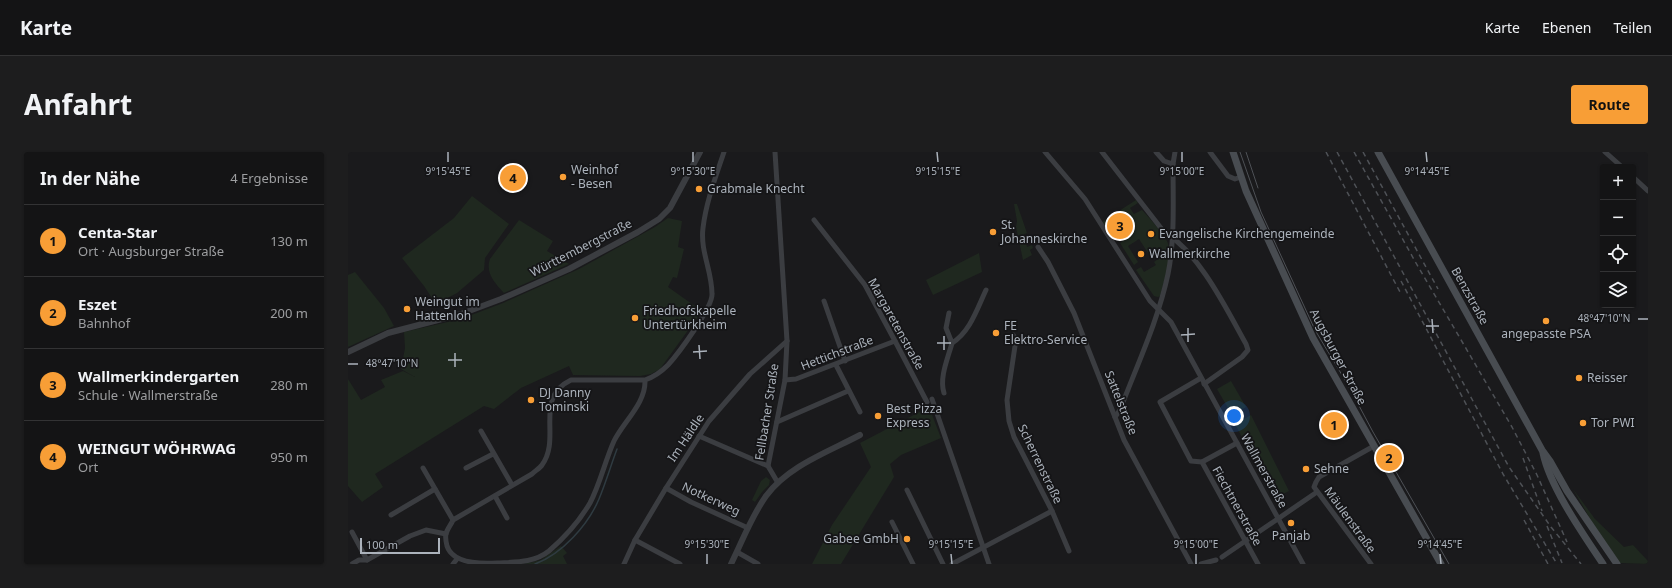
<!DOCTYPE html>
<html lang="de">
<head>
<meta charset="utf-8">
<style>
  body { margin:0; font-family:"Noto Sans",sans-serif; background:#1d1d1e; color:#f1f3f6 }
  .controls { position:absolute; right:12px; top:12px; display:grid; overflow:hidden; border-radius:4px; box-shadow:0 1px 3px #0004 }
  .controls button { width:36px; height:36px; display:grid; place-items:center; padding:0; border:0; border-bottom:1px solid #333334; background:#141415; color:#f1f3f6; font:20px sans-serif }
  .scale { position:absolute; left:12px; bottom:10px; width:80px; box-sizing:border-box; padding-left:4px; border:2px solid #acb3bc; border-top:0; font-size:11px; line-height:14px; white-space:nowrap; color:#acb3bc; -webkit-text-stroke:3px #151517; paint-order:stroke }
  .you { position:absolute; left:886px; top:264px; width:14px; height:14px; margin:-10px; border:3px solid #fff; border-radius:50%; background:#1a73e8; box-shadow:0 0 0 6px #1a73e833 }
  .badge { display:grid; place-items:center; width:26px; height:26px; border-radius:50%; background:#f89e36; color:#111; font-size:13px; font-weight:700 }
  .pin { position:absolute; translate:-50% -50%; border:2px solid #fff; box-shadow:0 1px 4px #0006 }
  .list { margin:0; padding:0; list-style:none }
  h2 { display:flex; justify-content:space-between; align-items:center; height:52px; margin:0; padding:0 16px; font-size:17px }
  h2 small { font-size:13px; font-weight:400; color:#9d9ea0 }
  .list li { display:grid; grid-template-columns:26px 1fr auto; gap:12px; align-items:center; box-sizing:border-box; height:72px; padding:0 16px; border-top:1px solid #333334 }
  .list b { display:block; font-size:15px; white-space:nowrap }
  .list p { margin:0; font-size:13px; white-space:nowrap; color:#9d9ea0 }
  .list em { font-size:13px; font-style:normal; color:#9d9ea0 }
  .icon { flex:none; width:22px; height:22px; fill:none; stroke:currentColor; stroke-width:2; stroke-linecap:round; stroke-linejoin:round }
  .map { position:relative; flex:none; width:1300px; height:412px; overflow:hidden; border-radius:4px }
  header { display:flex; align-items:center; gap:24px; box-sizing:border-box; height:56px; padding:0 20px; background:#141415; border-bottom:1px solid #333334 }
  header strong { font-size:19px }
  nav { display:flex; gap:22px; margin-inline-start:auto; font-size:14px }
  .intro { display:flex; align-items:center; justify-content:space-between; box-sizing:border-box; height:96px; padding:0 24px }
  h1 { margin:0; font-size:28px }
  .button { padding:10px 18px; border-radius:4px; background:#f89e36; color:#111; font-size:14px; font-weight:700 }
  main { display:flex; gap:24px; padding:0 24px }
  aside { flex:1; background:#141415; border-radius:4px; box-shadow:0 1px 3px #0004 }
  .map>svg:first-child { display:block }
  .green { fill:#1f281f }
  .lines { fill:none; stroke-linecap:round; stroke-linejoin:round }
  .stream { stroke:#2f3b41; stroke-width:1.5 }
  .minor { stroke:#3b3d41; stroke-width:5 }
  .tertiary { stroke:#3b3d41; stroke-width:6 }
  .secondary { stroke:#484c51; stroke-width:7 }
  .tram { stroke:#4e5156; stroke-width:1 }
  .rail { stroke:#4e5156; stroke-width:1.5; stroke-dasharray:5 4; stroke-linecap:butt }
  .ticks { fill:none; stroke:#acb3bc; stroke-width:1.5 }
  .poi-dot { fill:#f89e36; stroke:#151517; stroke-width:1.5 }
  .labels { text-anchor:middle; stroke-width:3.5; stroke-linejoin:round; paint-order:stroke }
  .poi-label { font-size:12px; fill:#acb3bc; stroke:#151517; text-anchor:start }
  .street-label { font-size:12px; fill:#acb3bc; stroke:#151517 }
  .ticks-label { font-size:10px; text-anchor:middle; fill:#acb3bc; stroke:#151517; stroke-width:3.5; stroke-linejoin:round; paint-order:stroke }
</style>
</head>
<body>
<header>
<strong>Karte</strong>
<nav><a>Karte</a><a>Ebenen</a><a>Teilen</a></nav>
</header>
<div class="intro"><h1>Anfahrt</h1><a class="button">Route</a></div>
<main>
<aside>
<h2>In der Nähe<small>4 Ergebnisse</small></h2>
<ul class="list">
<li><span class="badge">1</span><div><b>Centa-Star</b><p>Ort · Augsburger Straße</p></div><em>130 m</em></li>
<li><span class="badge">2</span><div><b>Eszet</b><p>Bahnhof</p></div><em>200 m</em></li>
<li><span class="badge">3</span><div><b>Wallmerkindergarten</b><p>Schule · Wallmerstraße</p></div><em>280 m</em></li>
<li><span class="badge">4</span><div><b>WEINGUT WÖHRWAG</b><p>Ort</p></div><em>950 m</em></li>
</ul>
</aside>
<div class="map">
<svg width="1300" height="412" viewBox="0 0 1300 412">
  <rect width="100%" height="100%" fill="#1a1a1c"/>
  <g class="green">
    <path d="M124,44L161,72L137,106L136,118L109,141L88,152L76,134L54,106L106,66Z"/>
    <path d="M788,48L790,51L782,56L786,62L794,58C802,67 814,79 819,89C825,100 816,132 812,144L810,145L806,144L788,118L793,115L796,120L808,113L806,110L810,107L807,101L802,104L791,87L780,94L790,110L786,113L772,91L779,86L777,82L783,77L777,67L778,66L775,60L761,71L772,89L771,90L762,75L759,77L754,70Z"/>
    <path d="M666,52H669L679,81L676,82L679,95L684,93L685,96L682,98L684,103L675,108L668,75L669,69Z"/>
    <path d="M320,66L334,69L330,95L336,97L329,126L325,125L320,135L354,159L312,217L303,222L292,224L225,223L221,214L173,236L146,257L136,254L27,322L35,335L14,350L0,334V227L13,248L37,235L33,228L55,219L67,225L53,217L57,196L56,180L113,167L155,151L231,117L307,75Z"/>
    <path d="M171,68L205,89L199,99L221,112L156,141C147,131 137,121 142,107Z"/>
    <path d="M631,101L634,120L585,143L578,128Z"/>
    <path d="M7,120L36,156L46,174L0,195V123Z"/>
    <path d="M883,229L898,255L884,263L869,237Z"/>
    <path d="M581,255L593,286L553,303L542,312L546,325L493,412H464L484,373L523,315L512,291Z"/>
    <path d="M903,263L941,339L926,347L887,272Z"/>
    <path d="M418,325L422,328L421,333L414,340L407,350L404,348L413,329Z"/>
    <path d="M1225,337L1247,367L1276,395L1285,393L1300,409V412L1272,411L1244,370Z"/>
    <path d="M213,394L219,401L215,404L219,412H176L193,408Z"/>
  </g>
  <g class="lines">
    <path class="stream" d="M187,412C214,402 240,373 251,347C258,330 263,313 269,297"/>
    <g class="minor">
      <path d="M427,0L439,189L437,228L420,314L430,331"/>
      <path d="M697,0L737,47L802,149L823,170L955,412"/>
      <path d="M754,0L816,80C851,100 879,158 898,192L900,198L894,205L856,232"/>
      <path d="M808,0L816,9L825,12"/>
      <path d="M862,0L880,24L887,27L893,25"/>
      <path d="M1257,0L1274,15"/>
      <path d="M1285,25L1300,39"/>
      <path d="M466,68L517,133L547,189L579,250"/>
      <path d="M690,95L700,110L726,161L776,288L843,412"/>
      <path d="M476,149L497,209"/>
      <path d="M601,161L598,176L604,191"/>
      <path d="M665,183L667,186V194L659,248L661,269L666,285L704,359L721,399"/>
      <path d="M488,213L512,260"/>
      <path d="M853,226L812,250L843,309L854,310L910,412"/>
      <path d="M297,228C298,251 276,269 266,289C257,309 252,332 242,351C232,368 216,386 201,399C186,411 167,410 149,411C132,412 105,412 99,394C98,390 97,386 98,382C99,377 103,373 105,368L184,322C187,319 192,316 194,313C214,286 185,246 223,228H297C306,225 313,220 320,213C330,202 365,155 364,142C364,119 352,99 355,76C358,50 368,24 376,0"/>
      <path d="M437,228L448,227L547,189"/>
      <path d="M596,241C591,226 600,206 604,191C622,180 629,157 638,138"/>
      <path d="M584,247L641,412"/>
      <path d="M767,265L772,258C789,213 810,169 820,122C827,88 825,47 825,12L827,0"/>
      <path d="M429,270L500,239"/>
      <path d="M133,279L164,333"/>
      <path d="M351,284L420,314"/>
      <path d="M854,310L889,291"/>
      <path d="M75,316L105,368"/>
      <path d="M118,316L145,302"/>
      <path d="M318,336L343,350L400,376"/>
      <path d="M559,338L595,412"/>
      <path d="M147,344L159,366"/>
      <path d="M43,363L87,337"/>
      <path d="M544,370L565,412"/>
      <path d="M4,380L19,408"/>
      <path d="M287,388L332,412"/>
      <path d="M389,400L410,412"/>
      <path d="M874,405L969,340"/>
      <path d="M4,412L11,408H19L62,384L78,378L98,382"/>
      <path d="M105,412L109,407"/>
      <path d="M276,412L287,388L318,336L361,269L402,222L439,189"/>
      <path d="M604,412L704,359"/>
      <path d="M853,412L868,408"/>
      <path d="M1023,412L966,335L968,330L971,325L1026,294"/>
    </g>
    <g class="tertiary">
      <path d="M0,200L40,181L113,162L153,147L221,117L290,80L311,67L322,56L352,0"/>
      <path d="M383,412C394,390 403,365 418,344C440,314 480,300 512,283"/>
    </g>
    <g class="secondary">
      <path d="M885,0L898,39L965,186L1093,412"/>
      <path d="M1030,0L1194,298L1202,309L1219,339L1269,412"/>
      <path d="M1195,301C1202,335 1235,382 1255,412"/>
    </g>
    <g class="tram">
      <path d="M892,0L913,60L967,178L1000,233L1025,280L1101,412"/>
      <path d="M898,0L910,36"/>
    </g>
    <g class="rail">
      <path d="M978,0L1052,140"/>
      <path d="M989,0L1161,315L1203,375L1233,412"/>
      <path d="M1006,0L1068,111L1164,275L1189,323L1219,390"/>
      <path d="M1015,0L1090,137"/>
      <path d="M1053,129L1155,322L1209,412"/>
      <path d="M1175,306L1194,359"/>
      <path d="M1176,368L1200,412"/>
      <path d="M1199,374L1214,411"/>
    </g>
  </g>
  <path class="ticks" d="M100,0V10M345,0V10M589,0L590,10M834,0V10M1078,0L1079,10M1084,167L1085,181M1290,167H1300M1078,174H1091M840,176V190M833,183L847,182M596,184V198M589,191H603M351,193L352,207M345,200L359,199M107,201V215M100,208H114M0,212H10M359,402V412M603,402L604,412M848,402V412M1092,402L1093,412"/>
  <g class="poi-dot">
    <circle cx="215" cy="25" r="4"/>
    <circle cx="351" cy="37" r="4"/>
    <circle cx="645" cy="80" r="4"/>
    <circle cx="803" cy="82" r="4"/>
    <circle cx="793" cy="102" r="4"/>
    <circle cx="59" cy="157" r="4"/>
    <circle cx="287" cy="166" r="4"/>
    <circle cx="1198" cy="169" r="4"/>
    <circle cx="648" cy="181" r="4"/>
    <circle cx="1231" cy="226" r="4"/>
    <circle cx="183" cy="248" r="4"/>
    <circle cx="530" cy="264" r="4"/>
    <circle cx="1235" cy="271" r="4"/>
    <circle cx="958" cy="317" r="4"/>
    <circle cx="943" cy="371" r="4"/>
    <circle cx="559" cy="387" r="4"/>
  </g>
  <g class="labels">
    <g class="poi-label">
      <text x="223" y="22">Weinhof<tspan x="223" dy="14">- Besen</tspan></text>
      <text x="359" y="41">Grabmale Knecht</text>
      <text x="653" y="77">St.<tspan x="653" dy="14">Johanneskirche</tspan></text>
      <text x="811" y="86">Evangelische Kirchengemeinde</text>
      <text x="801" y="106">Wallmerkirche</text>
      <text x="67" y="154">Weingut im<tspan x="67" dy="14">Hattenloh</tspan></text>
      <text x="295" y="163">Friedhofskapelle<tspan x="295" dy="14">Untertürkheim</tspan></text>
      <text x="656" y="178">FE<tspan x="656" dy="14">Elektro-Service</tspan></text>
      <text x="1198" y="186" text-anchor="middle">angepasste PSA</text>
      <text x="1239" y="230">Reisser</text>
      <text x="191" y="245">DJ Danny<tspan x="191" dy="14">Tominski</tspan></text>
      <text x="538" y="261">Best Pizza<tspan x="538" dy="14">Express</tspan></text>
      <text x="1243" y="275">Tor PWI</text>
      <text x="966" y="321">Sehne</text>
      <text x="943" y="388" text-anchor="middle">Panjab</text>
      <text x="551" y="391" text-anchor="end">Gabee GmbH</text>
    </g>
    <g class="street-label">
      <text transform="translate(233 96) rotate(-27)" y="4">Württembergstraße</text>
      <text transform="translate(1122 144) rotate(61)" y="4">Benzstraße</text>
      <text transform="translate(548 172) rotate(61)" y="4">Margaretenstraße</text>
      <text transform="translate(489 201) rotate(-21)" y="4">Hettichstraße</text>
      <text transform="translate(990 205) rotate(62)" y="4">Augsburger Straße</text>
      <text transform="translate(773 251) rotate(68)" y="4">Sattelstraße</text>
      <text transform="translate(419 260) rotate(-81)" y="4">Fellbacher Straße</text>
      <text transform="translate(338 286) rotate(-56)" y="4">Im Häldle</text>
      <text transform="translate(692 312) rotate(64)" y="4">Scherrenstraße</text>
      <text transform="translate(916 319) rotate(61)" y="4">Wallmerstraße</text>
      <text transform="translate(363 347) rotate(25)" y="4">Notkerweg</text>
      <text transform="translate(889 354) rotate(61)" y="4">Fiechtnerstraße</text>
      <text transform="translate(1002 368) rotate(54)" y="4">Mäulenstraße</text>
    </g>
  </g>
  <g class="ticks-label">
    <text x="100" y="23">9°15'45"E</text>
    <text x="345" y="23">9°15'30"E</text>
    <text x="590" y="23">9°15'15"E</text>
    <text x="834" y="23">9°15'00"E</text>
    <text x="1079" y="23">9°14'45"E</text>
    <text x="1256" y="170">48°47'10"N</text>
    <text x="44" y="215">48°47'10"N</text>
    <text x="359" y="396">9°15'30"E</text>
    <text x="603" y="396">9°15'15"E</text>
    <text x="848" y="396">9°15'00"E</text>
    <text x="1092" y="396">9°14'45"E</text>
  </g>
</svg>
<div class="controls">
<button>+</button>
<button>−</button>
<button><svg class="icon" aria-label="locate" viewBox="0 0 24 24"><circle cx="12" cy="12" r="6"/><path d="M12 2v4M12 18v4M2 12h4M18 12h4"/></svg></button>
<button><svg class="icon" aria-label="layers" viewBox="0 0 24 24"><path d="M12 4l9 5-9 5-9-5zM3 14l9 5 9-5"/></svg></button>
</div>
<div class="scale">100 m</div>
<div class="you"></div>
<div class="pin badge" style="left:986px;top:273px">1</div>
<div class="pin badge" style="left:1041px;top:306px">2</div>
<div class="pin badge" style="left:772px;top:74px">3</div>
<div class="pin badge" style="left:165px;top:26px">4</div>
</div>
</main>
</body>
</html>
